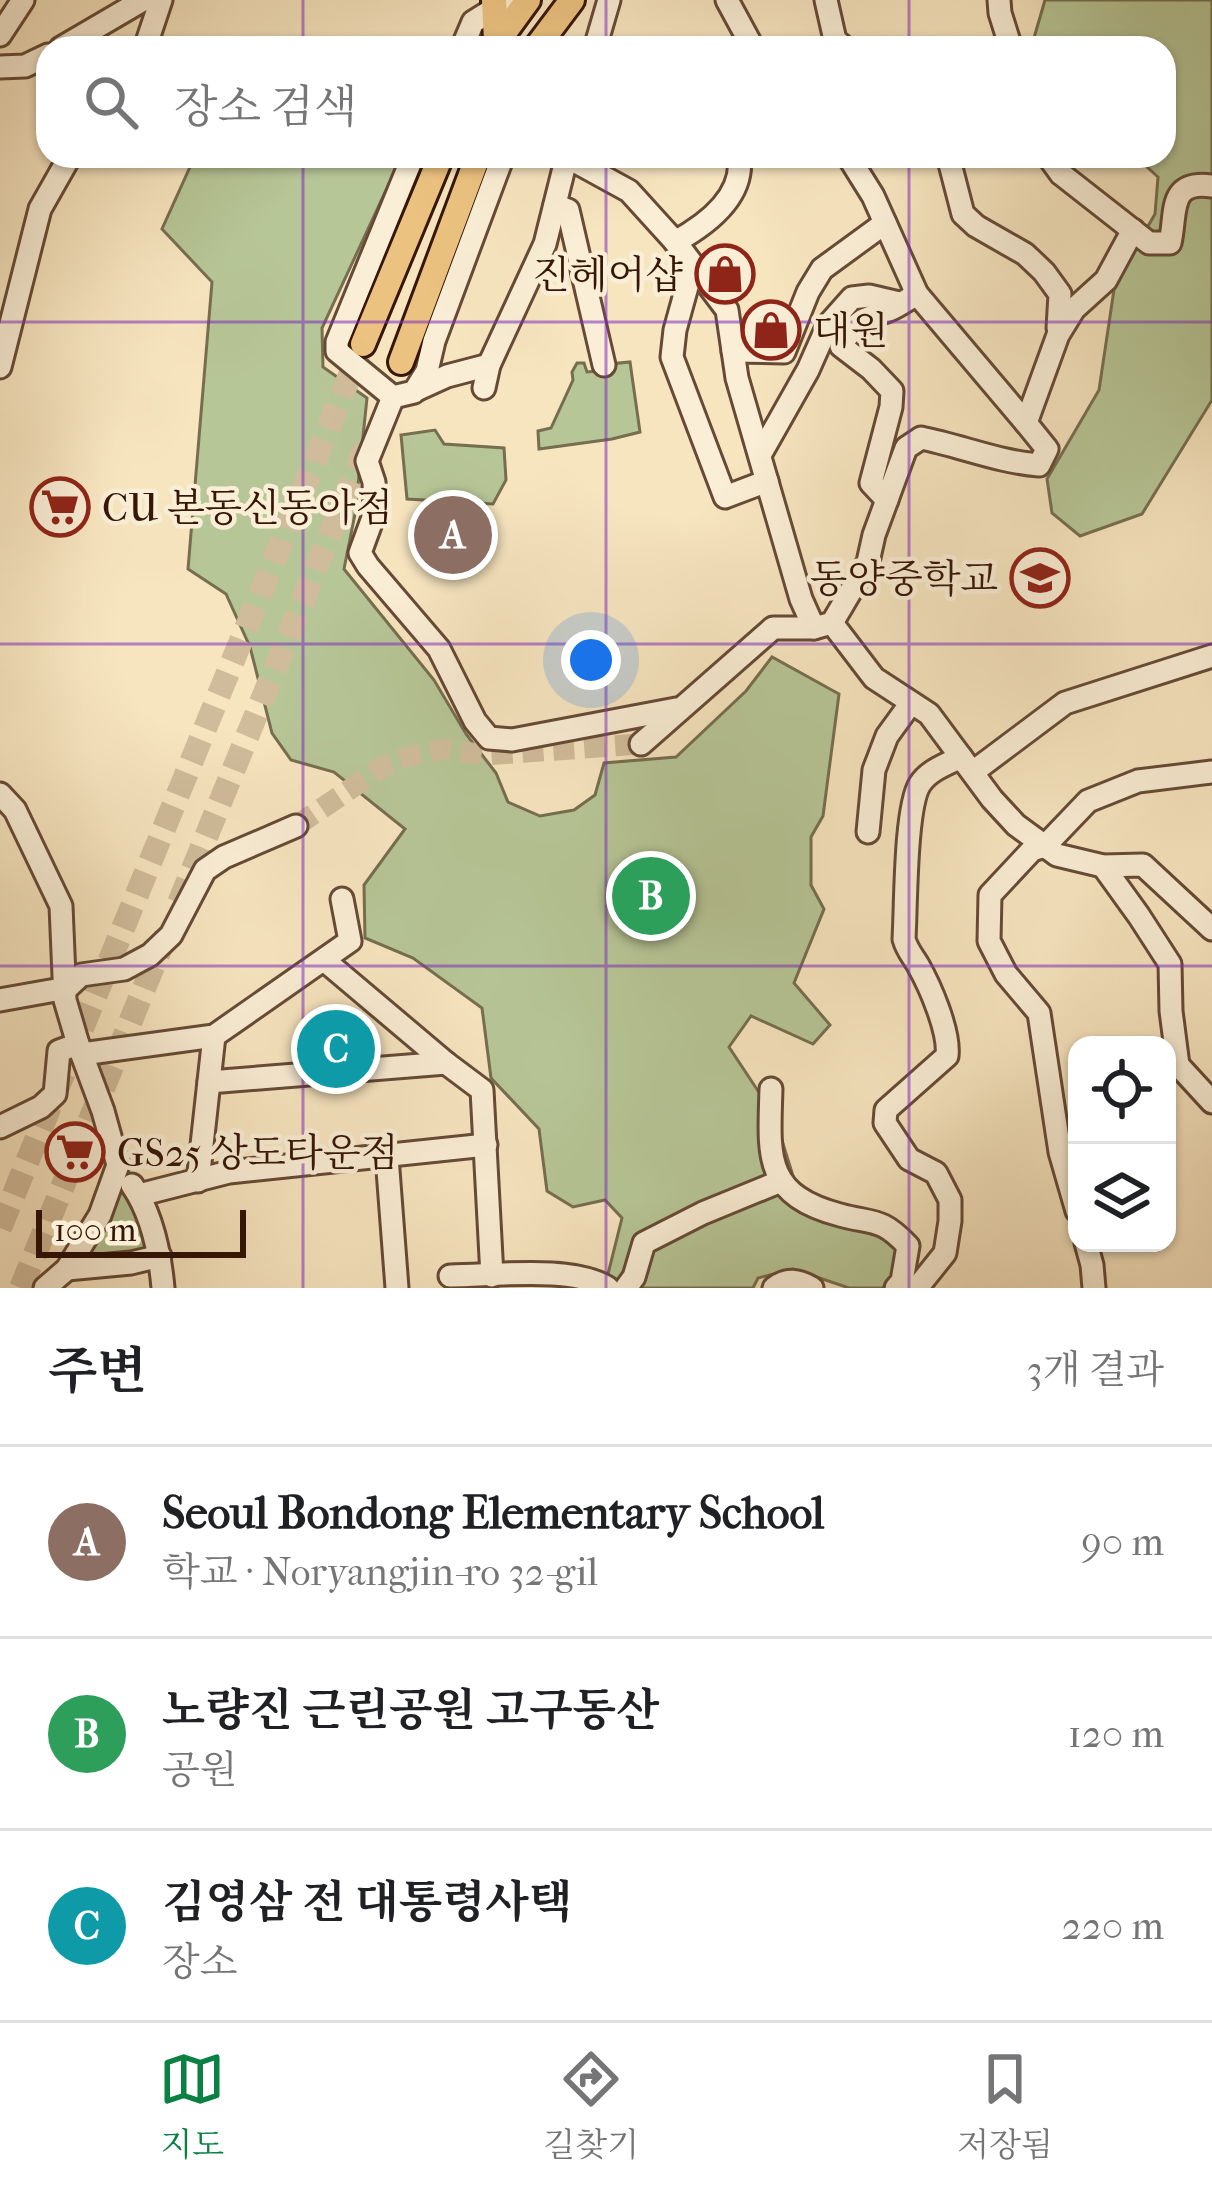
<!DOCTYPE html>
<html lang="ko">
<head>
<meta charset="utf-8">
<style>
  body { margin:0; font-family:"IM FELL French Canon","Noto Serif KR",serif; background:#f2f2f2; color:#202124 }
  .controls { position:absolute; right:36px; bottom:36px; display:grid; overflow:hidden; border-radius:24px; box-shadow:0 3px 9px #0004 }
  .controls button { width:108px; height:108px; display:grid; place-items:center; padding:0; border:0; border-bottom:3px solid #e0e0e0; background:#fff; color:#202124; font:60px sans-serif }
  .scale { position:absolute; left:36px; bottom:30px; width:210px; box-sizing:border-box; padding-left:12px; border:6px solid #361607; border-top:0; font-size:33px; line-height:42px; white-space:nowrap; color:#361607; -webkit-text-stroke:9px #faeed6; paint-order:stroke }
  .you { position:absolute; left:591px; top:660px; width:42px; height:42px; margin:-30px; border:9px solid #fff; border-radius:50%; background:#1a73e8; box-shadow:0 0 0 18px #1a73e833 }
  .badge { display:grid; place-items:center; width:78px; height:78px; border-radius:50%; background:#0b8043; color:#fff; font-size:39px; font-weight:700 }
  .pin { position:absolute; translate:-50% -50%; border:6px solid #fff; box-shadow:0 3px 12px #0006 }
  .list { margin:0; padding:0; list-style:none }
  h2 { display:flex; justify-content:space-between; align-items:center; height:156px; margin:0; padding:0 48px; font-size:51px }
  h2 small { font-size:39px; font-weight:400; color:#757577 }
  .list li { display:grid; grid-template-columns:78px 1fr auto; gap:36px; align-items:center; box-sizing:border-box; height:192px; padding:0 48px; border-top:3px solid #e0e0e0 }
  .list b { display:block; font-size:45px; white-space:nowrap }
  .list p { margin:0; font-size:39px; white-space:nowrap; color:#757577 }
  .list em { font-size:39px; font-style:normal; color:#757577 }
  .icon { flex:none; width:66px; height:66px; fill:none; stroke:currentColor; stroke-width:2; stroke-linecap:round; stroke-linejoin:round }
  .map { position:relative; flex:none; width:1212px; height:1288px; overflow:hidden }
  .search { position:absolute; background:#fff; box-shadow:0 3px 9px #0004; left:36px; right:36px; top:36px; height:132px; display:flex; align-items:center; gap:30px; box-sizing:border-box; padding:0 42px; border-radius:36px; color:#757577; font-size:45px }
  .sheet { height:732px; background:#fff }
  nav { display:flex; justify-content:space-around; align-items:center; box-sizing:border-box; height:168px; border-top:3px solid #e0e0e0; background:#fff; font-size:33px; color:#757577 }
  nav a { display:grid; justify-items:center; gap:6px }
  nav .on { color:#0b8043 }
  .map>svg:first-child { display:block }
  .green { fill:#b7c697; stroke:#766e4f; stroke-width:3 }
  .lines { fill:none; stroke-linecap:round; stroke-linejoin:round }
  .minor-tunnel { stroke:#d0bc9b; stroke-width:21; stroke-dasharray:21 10; stroke-linecap:butt }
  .major-tunnel { stroke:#d0bc9b; stroke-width:24; stroke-dasharray:24 12; stroke-linecap:butt }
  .minor-casing { stroke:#664a35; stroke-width:27 }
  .major-casing { stroke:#361607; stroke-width:30 }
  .minor { stroke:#faeed6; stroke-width:21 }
  .major { stroke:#ecc280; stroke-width:24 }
  .grid { fill:none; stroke:#7b2cbf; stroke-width:3; stroke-opacity:0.55 }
  .labels { text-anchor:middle; stroke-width:9; stroke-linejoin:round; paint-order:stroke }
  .poi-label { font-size:39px; fill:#361607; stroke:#faeed6; text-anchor:start }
</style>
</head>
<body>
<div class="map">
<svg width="1212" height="1288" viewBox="0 0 1212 1288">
  <rect width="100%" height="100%" fill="#f7e5c0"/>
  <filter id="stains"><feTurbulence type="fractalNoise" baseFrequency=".00167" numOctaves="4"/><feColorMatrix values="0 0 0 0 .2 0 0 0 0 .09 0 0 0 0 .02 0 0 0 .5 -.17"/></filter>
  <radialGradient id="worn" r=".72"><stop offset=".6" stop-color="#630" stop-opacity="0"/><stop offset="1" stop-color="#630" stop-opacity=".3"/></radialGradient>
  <g class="green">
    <path d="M1045,0H1212V400L1142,514L1080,536L1052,513L1047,479L1099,390L1115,283L1155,214L1158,177L1135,156H1164V48H1031Z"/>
    <path d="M195,156H402L322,328L323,367L367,398L355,514L344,569L434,680L466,734L496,773L508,802L540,816L574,810L595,795L604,763L676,757L746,691L772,657L839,694L823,816L811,837V885L824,909L794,983L830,1025L813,1044L751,1016L729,1047L774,1115L798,1192L897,1245L901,1262L891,1282L883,1288H849L793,1269L758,1278L753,1288H591L606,1282L622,1218L605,1200L573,1207L547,1191L539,1129L491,1078L482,1008L413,958L365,938L364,885L405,829L334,772L291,760L272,733L250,647L226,594L188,569L212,282L162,229Z"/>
    <path d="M630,362L640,432L612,439L539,449L538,431L551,428L573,380L572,372L577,363H584L587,372L609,370L610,364Z"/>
    <path d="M435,430L444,444L504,448L506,480L493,504L407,499L401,435Z"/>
    <path d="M124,1192L130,1196L148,1247L142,1253L92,1256L91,1251L114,1196Z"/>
  </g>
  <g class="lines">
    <path class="minor-tunnel" d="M296,826L384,766L414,755L446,749L485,755L641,744"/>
    <g class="major-tunnel">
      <path d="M179,903L368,441"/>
      <path d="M0,1228L362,346"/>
      <path d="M21,1288L166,935"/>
    </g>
    <defs>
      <g id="minor">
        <path d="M727,0L753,48"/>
        <path d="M826,0L835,40L845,48"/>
        <path d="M999,0L1000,13L1011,48"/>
        <path d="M0,35L23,0"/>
        <path d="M61,48L143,0"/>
        <path d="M145,48L161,0"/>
        <path d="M462,48L473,22L508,0"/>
        <path d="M595,48L609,0"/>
        <path d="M0,67L25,66L48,55"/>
        <path d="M848,156L873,196L917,294L1026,423"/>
        <path d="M948,156L963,214L976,226L1025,254L1044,272L1060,294L1058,328"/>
        <path d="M1048,156L1061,174L1149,243H1170C1177,213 1167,180 1212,186"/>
        <path d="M567,157L629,191L678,245L727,310L737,378L801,599L814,628"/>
        <path d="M555,205L568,210L604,365"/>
        <path d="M675,242C706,225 745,197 739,156"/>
        <path d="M693,265L675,330L672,357L725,497L767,481"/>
        <path d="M733,351L784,352L808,292L822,269L885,223"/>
        <path d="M0,367L40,209L70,156"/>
        <path d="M484,388L489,365L545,244L567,156"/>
        <path d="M414,391L447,376L489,365"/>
        <path d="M393,397L367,461L374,482L375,512L360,553L368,566L439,649L475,721L489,738L512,740L676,709"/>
        <path d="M393,397L337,351V342L413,156"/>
        <path d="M393,397L414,392L427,371L434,341L503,156"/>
        <path d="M760,455L808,370L828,325L852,298L869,296L899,303"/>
        <path d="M887,500L871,483L891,407L892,391L871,369L841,346C857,319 862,320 889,310C899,306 908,299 917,294"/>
        <path d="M832,623L874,678L929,714L992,799L1016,825L1057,855L1103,866L1143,865L1212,929"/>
        <path d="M641,744L773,628H814L832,623L868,562L874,535L906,448L921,438C961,446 999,462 1039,465L1047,449L1026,423L1058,335L1074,309L1106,280L1133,230"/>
        <path d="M973,772L1065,703L1212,656"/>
        <path d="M0,794L15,810L61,906L65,1000L78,1044L103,1111L118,1165L100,1215L67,1269L45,1288"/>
        <path d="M868,832L874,770L887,736L911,703"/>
        <path d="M1103,866L1139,916L1170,964L1171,1011L1178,1065L1212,1102"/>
        <path d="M324,960L446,1063L482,1090L492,1276"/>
        <path d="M67,988L81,975L124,969L150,955L171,935L205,870L224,857L296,826"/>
        <path d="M0,1000L67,988"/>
        <path d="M82,1054L214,1036L350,941L342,899"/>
        <path d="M209,1082L446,1063"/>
        <path d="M771,1089C769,1155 763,1195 840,1215C873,1224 881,1217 908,1246L902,1281L896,1288"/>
        <path d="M0,1127L41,1107L55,1094L59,1051L78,1044"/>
        <path d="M387,1157L397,1288"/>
        <path d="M198,1181L214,1036"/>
        <path d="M132,1185C152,1214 160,1254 163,1288"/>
        <path d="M139,1195L229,1172L486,1145"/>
        <path d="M1077,1211L1060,1152L1039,1013L1006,974L989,941L990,895L1032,850L1045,846L1088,801L1138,781L1212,772"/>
        <path d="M1086,1243L1092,1265L1094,1288"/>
        <path d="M67,1269L131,1263L160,1256"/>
        <path d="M450,1276C493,1276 573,1265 608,1288"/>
        <path d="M626,1288L634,1277L644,1243L703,1213L781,1181"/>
        <path d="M774,1288C787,1278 798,1280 812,1288"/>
        <path d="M917,1288L945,1253L950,1221V1200L936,1173L909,1159L885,1123L886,1110L947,1056C950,1032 930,986 918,965C912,955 907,950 904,939C906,907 905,807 920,784C929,770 947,764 961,757"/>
      </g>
      <g id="major">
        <path d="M494,0L496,41"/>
        <path d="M493,48L528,0"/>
        <path d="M536,48L572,0"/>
        <path d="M363,344L441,156"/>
        <path d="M401,362L478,156"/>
      </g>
    </defs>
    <use href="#minor" class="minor-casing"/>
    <use href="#major" class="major-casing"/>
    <use href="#minor" class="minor"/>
    <use href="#major" class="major"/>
  </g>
  <path class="grid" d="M303,0V48M606,0V48M909,0V48M303,156V1288M606,156V1288M909,156V1288M0,322H1212M0,644H1212M0,966H1212"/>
  <defs>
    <symbol id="shop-ring" viewBox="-11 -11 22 22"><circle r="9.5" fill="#faeed6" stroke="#8f2418" stroke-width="1.5"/><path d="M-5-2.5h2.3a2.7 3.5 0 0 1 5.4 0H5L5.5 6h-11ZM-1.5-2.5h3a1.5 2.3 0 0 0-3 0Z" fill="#8f2418"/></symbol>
    <symbol id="supermarket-ring" viewBox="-11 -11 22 22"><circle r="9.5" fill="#faeed6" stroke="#8f2418" stroke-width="1.5"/><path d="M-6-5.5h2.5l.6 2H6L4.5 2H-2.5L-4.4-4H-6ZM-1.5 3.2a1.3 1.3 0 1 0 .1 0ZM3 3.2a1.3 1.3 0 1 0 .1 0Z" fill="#8f2418"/></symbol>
    <symbol id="school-ring" viewBox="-11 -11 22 22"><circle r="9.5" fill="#faeed6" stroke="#8f2418" stroke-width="1.5"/><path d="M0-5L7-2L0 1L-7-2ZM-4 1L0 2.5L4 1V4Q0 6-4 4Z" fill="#8f2418"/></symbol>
  </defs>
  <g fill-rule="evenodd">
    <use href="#shop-ring" x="692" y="241" width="66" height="66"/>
    <use href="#shop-ring" x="738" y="297" width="66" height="66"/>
    <use href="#supermarket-ring" x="27" y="474" width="66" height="66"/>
    <use href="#school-ring" x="1007" y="545" width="66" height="66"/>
    <use href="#supermarket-ring" x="42" y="1119" width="66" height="66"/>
  </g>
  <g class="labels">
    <g class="poi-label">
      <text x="683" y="288" text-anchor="end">진헤어샵</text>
      <text x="813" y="344">대원</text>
      <text x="102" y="521">CU 본동신동아점</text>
      <text x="998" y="592" text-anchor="end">동양중학교</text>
      <text x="117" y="1166">GS25 상도타운점</text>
    </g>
  </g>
  <rect width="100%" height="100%" filter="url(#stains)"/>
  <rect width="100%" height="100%" fill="url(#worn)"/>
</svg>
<div class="controls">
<button><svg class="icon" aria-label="locate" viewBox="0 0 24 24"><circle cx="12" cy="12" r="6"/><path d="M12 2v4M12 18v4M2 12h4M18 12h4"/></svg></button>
<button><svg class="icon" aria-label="layers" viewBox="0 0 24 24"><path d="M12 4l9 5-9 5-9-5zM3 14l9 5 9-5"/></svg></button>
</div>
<div class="scale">100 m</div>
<div class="you"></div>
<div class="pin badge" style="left:453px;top:535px;background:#8d6e63">A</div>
<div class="pin badge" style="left:651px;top:896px;background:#2e9e5b">B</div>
<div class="pin badge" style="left:336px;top:1049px;background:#0f9aa8">C</div>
<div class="search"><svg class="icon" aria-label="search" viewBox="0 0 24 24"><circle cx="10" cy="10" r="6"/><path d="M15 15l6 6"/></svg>장소 검색</div>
</div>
<section class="sheet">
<h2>주변<small>3개 결과</small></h2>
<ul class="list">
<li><span class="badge" style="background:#8d6e63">A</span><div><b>Seoul Bondong Elementary School</b><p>학교 · Noryangjin-ro 32-gil</p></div><em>90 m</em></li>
<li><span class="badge" style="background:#2e9e5b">B</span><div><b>노량진 근린공원 고구동산</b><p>공원</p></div><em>120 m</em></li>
<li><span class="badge" style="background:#0f9aa8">C</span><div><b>김영삼 전 대통령사택</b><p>장소</p></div><em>220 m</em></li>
</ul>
</section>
<nav>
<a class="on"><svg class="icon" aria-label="map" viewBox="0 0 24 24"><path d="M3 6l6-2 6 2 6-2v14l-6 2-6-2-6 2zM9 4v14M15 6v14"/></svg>지도</a>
<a><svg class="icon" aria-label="directions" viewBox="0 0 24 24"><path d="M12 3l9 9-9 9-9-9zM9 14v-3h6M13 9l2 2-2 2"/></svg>길찾기</a>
<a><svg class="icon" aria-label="saved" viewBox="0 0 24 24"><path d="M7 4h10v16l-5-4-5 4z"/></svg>저장됨</a>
</nav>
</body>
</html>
